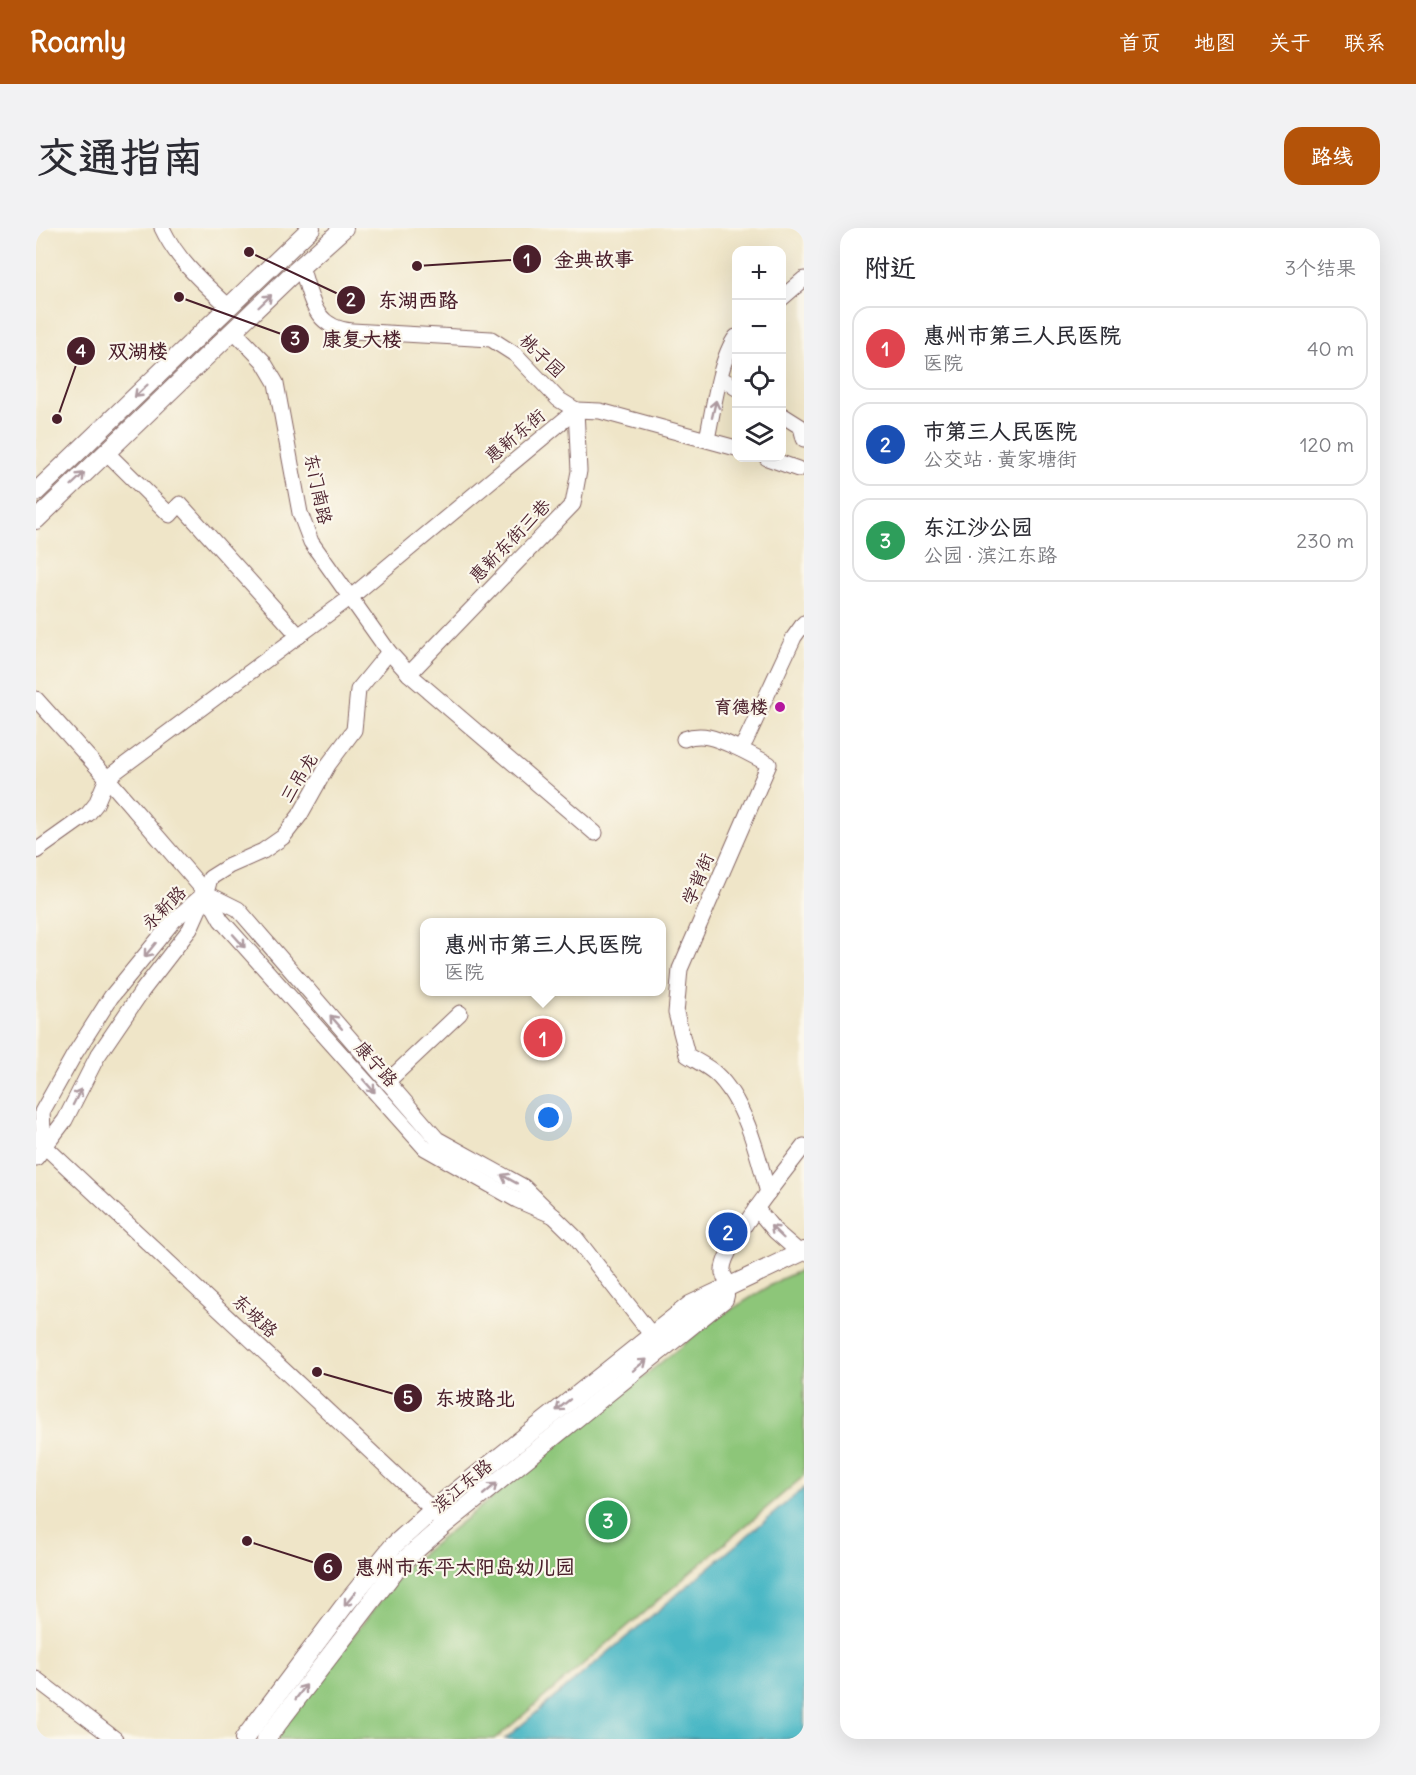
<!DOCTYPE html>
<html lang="zh">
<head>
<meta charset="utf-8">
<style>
  body { margin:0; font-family:Delius,"LXGW WenKai TC",sans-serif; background:#f2f2f3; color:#2b2b33 }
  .controls { position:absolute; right:18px; top:18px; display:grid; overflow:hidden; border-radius:12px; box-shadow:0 6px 24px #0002 }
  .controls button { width:54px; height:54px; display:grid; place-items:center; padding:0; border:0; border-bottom:2px solid #e1e1e2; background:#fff; color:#2b2b33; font:30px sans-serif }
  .you { position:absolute; left:513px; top:890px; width:21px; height:21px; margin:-15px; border:4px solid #fff; border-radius:50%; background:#1a73e8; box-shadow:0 0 0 9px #1a73e833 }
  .badge { display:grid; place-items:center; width:39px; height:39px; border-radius:50%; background:#b45309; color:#fff; font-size:20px; font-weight:700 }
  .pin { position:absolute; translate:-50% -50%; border:3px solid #fff; box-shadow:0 2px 6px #0006 }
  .popup { position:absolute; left:384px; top:690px; width:246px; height:78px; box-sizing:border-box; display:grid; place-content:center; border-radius:12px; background:#fff; filter:drop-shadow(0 2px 4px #0005); font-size:20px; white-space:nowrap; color:#7c7c81 }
  .popup b { font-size:22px; color:#2b2b33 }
  .popup::after { content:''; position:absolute; left:50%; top:100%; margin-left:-12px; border:12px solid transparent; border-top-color:#fff }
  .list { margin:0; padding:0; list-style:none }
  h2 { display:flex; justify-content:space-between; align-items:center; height:78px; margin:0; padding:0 24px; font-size:26px }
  h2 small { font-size:20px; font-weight:400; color:#7c7c81 }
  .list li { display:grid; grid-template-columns:39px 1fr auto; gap:18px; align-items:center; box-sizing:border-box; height:84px; margin:0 12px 12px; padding:0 12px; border:2px solid #e1e1e2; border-radius:18px }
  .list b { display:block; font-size:22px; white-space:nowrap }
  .list p { margin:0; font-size:20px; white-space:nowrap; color:#7c7c81 }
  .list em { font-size:20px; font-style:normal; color:#7c7c81 }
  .icon { flex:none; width:33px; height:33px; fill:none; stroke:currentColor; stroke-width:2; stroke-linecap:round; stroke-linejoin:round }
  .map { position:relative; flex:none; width:768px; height:1511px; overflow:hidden; border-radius:18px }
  header { display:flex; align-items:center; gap:36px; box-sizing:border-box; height:84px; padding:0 30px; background:#b45309; color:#fff }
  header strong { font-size:28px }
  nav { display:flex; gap:33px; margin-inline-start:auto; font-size:21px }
  .intro { display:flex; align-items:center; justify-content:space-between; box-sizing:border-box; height:144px; padding:0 36px }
  h1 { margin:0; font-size:42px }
  .button { padding:15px 27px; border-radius:18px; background:#b45309; color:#fff; font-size:21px; font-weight:700 }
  main { display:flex; gap:36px; padding:0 36px }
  aside { flex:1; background:#fff; border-radius:18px; box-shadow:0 6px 24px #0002 }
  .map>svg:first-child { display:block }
  .green { fill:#8dc679; stroke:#6c7252; stroke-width:1.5 }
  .water { fill:#4ab7c5; stroke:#4a6b78; stroke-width:1.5 }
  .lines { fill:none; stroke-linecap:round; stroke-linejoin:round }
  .minor-casing { stroke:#846462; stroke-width:17 }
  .major-casing { stroke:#846462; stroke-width:20 }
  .minor { stroke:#fff; stroke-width:15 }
  .major { stroke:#fff; stroke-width:18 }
  .oneway { stroke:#ae9aa0 }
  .poi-dot { fill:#b5179e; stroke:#fbf7ec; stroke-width:2 }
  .labels { text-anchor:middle; stroke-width:4.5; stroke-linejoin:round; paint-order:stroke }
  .street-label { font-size:18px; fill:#4a1f2b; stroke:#fbf7ec }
  .poi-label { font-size:18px; font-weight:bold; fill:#4a1f2b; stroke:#fbf7ec; text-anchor:end }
  .leader { fill:none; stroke:#4a1f2b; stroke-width:2 }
  .callout-dot { fill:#4a1f2b; stroke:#fbf7ec; stroke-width:2 }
  .mark-label { font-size:18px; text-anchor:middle; font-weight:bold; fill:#fff }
  .callout-label { font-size:20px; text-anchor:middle; font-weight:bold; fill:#4a1f2b; stroke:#fbf7ec; stroke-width:4.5; stroke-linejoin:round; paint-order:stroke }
</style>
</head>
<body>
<header>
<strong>Roamly</strong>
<nav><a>首页</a><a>地图</a><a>关于</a><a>联系</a></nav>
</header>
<div class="intro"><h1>交通指南</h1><a class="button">路线</a></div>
<main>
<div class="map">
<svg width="768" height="1511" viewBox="0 0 768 1511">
  <rect width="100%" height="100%" fill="#fbf7ec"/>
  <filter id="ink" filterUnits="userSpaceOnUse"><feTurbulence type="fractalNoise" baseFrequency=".0167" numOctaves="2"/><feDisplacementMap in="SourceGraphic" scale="12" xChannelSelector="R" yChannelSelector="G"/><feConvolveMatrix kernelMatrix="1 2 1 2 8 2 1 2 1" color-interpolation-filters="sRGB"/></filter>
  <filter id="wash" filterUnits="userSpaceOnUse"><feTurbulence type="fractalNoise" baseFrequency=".008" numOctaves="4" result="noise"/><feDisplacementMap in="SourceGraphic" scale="24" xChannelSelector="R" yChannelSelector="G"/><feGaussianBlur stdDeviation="1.35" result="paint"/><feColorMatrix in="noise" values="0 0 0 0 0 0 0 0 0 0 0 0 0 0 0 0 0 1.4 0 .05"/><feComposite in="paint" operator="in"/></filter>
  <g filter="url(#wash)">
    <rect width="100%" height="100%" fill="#efe5c8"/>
    <path class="green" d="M768,1041V1248L459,1511H237L372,1337L678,1092L745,1051Z"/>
    <path class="water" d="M768,1260V1511H469Z"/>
  </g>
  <g filter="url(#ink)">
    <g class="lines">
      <defs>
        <g id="minor">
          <path d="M126,0C141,32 166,54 192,78"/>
          <path d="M265,38C275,69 277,100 316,103L455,111L480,127L522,171L540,182L543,243L537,276L373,446"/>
          <path d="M746,70L768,51"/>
          <path d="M198,103L227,133L240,155L264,285L275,314L353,424L373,446L559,605"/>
          <path d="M685,150L700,160"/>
          <path d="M746,187L765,199L768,211"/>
          <path d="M671,211C677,183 684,130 700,109"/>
          <path d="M70,224L134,287L144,276L263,408"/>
          <path d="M731,230L762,241"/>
          <path d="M0,471L71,550L170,665L185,692L389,920L481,972L518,988"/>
          <path d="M648,511C669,503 685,513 704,521"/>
          <path d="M0,623L52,586L60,576L71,550L315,369L540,182L564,183L700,220"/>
          <path d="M170,665L202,681L401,911L488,959L539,1009L615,1106"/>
          <path d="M351,854L424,785"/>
          <path d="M0,910L397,1282L403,1291"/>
          <path d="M8,918L6,884L38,827L75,769L138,692L167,667"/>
          <path d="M0,930L29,892L61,829L106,763L154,701L170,665L174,650L193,638L227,623L247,609L264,587L292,537L318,502L322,462L353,424"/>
          <path d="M732,965C722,927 709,872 679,845C671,838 660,833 651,827L640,785L644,741L733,536L704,521L710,512L758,409L768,395"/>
          <path d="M720,980L739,1003L764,1025"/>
          <path d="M694,1058C692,1054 688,1049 687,1045C683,1022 752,939 768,918"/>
          <path d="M0,1451L79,1511"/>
        </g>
        <g id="major">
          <path d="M0,264L275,0"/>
          <path d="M0,292L252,50L308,0"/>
          <path d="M208,1511L308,1378L357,1318L397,1282L654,1077L768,1023"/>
          <path d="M230,1511L364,1336L408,1297L688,1071L689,1067"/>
        </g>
      </defs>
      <use href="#minor" class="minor-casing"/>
      <use href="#major" class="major-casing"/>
      <use href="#minor" class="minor"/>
      <use href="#major" class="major"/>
    </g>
    <defs><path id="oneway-shaft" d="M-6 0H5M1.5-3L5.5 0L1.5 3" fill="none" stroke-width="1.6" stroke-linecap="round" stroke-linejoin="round" transform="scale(1.5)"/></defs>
    <g class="oneway">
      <use href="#oneway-shaft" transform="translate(229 73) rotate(-44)"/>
      <use href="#oneway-shaft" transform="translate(105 163) rotate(136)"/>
      <use href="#oneway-shaft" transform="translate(678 181) rotate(-77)"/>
      <use href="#oneway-shaft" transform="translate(42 251) rotate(-44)"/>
      <use href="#oneway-shaft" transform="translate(203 713) rotate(48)"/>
      <use href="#oneway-shaft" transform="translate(114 722) rotate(129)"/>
      <use href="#oneway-shaft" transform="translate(300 794) rotate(-131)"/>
      <use href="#oneway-shaft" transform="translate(333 858) rotate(48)"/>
      <use href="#oneway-shaft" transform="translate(41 869) rotate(-63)"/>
      <use href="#oneway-shaft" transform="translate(473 951) rotate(-151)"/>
      <use href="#oneway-shaft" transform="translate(741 1004) rotate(-136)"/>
      <use href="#oneway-shaft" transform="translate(604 1137) rotate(-39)"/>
      <use href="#oneway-shaft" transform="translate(527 1177) rotate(141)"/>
      <use href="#oneway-shaft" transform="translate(454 1261) rotate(-40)"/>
      <use href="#oneway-shaft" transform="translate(314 1371) rotate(129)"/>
      <use href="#oneway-shaft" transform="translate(265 1464) rotate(-53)"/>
    </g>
  </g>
  <circle class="poi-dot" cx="744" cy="479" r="6"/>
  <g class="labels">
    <g class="street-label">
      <text transform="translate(506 128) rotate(44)" y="6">桃子园</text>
      <text transform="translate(479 208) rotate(-40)" y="6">惠新东街</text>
      <text transform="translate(282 261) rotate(78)" y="6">东门南路</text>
      <text transform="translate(474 313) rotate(-46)" y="6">惠新东街三巷</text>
      <text transform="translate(263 550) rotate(-59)" y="6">三吊龙</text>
      <text transform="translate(662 651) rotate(-67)" y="6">学背街</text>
      <text transform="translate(128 680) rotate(-45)" y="6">永新路</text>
      <text transform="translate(340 836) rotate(48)" y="6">康宁路</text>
      <text transform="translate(219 1088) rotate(43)" y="6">东坡路</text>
      <text transform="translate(426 1258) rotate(-40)" y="6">滨江东路</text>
    </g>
    <g class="poi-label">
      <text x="732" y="485">育德楼</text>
    </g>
  </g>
  <path class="leader" d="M381 38L491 31M213 24L315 72M143 69L259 111M21 191L45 123M281 1144L372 1170M211 1313L292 1339"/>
  <g class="callout-dot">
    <circle cx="381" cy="38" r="6"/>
    <circle cx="213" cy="24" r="6"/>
    <circle cx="143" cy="69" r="6"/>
    <circle cx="21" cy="191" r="6"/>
    <circle cx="281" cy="1144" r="6"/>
    <circle cx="211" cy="1313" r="6"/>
    <circle cx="491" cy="31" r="15"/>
    <circle cx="315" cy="72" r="15"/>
    <circle cx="259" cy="111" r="15"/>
    <circle cx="45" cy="123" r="15"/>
    <circle cx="372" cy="1170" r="15"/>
    <circle cx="292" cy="1339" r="15"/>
  </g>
  <g class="mark-label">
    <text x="491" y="38">1</text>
    <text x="315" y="78">2</text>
    <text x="259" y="117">3</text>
    <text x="45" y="129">4</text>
    <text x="372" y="1176">5</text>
    <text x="292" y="1345">6</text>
  </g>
  <g class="callout-label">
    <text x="558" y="38">金典故事</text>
    <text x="382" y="79">东湖西路</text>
    <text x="326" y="118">康复大楼</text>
    <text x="102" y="130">双湖楼</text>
    <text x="439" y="1177">东坡路北</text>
    <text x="429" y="1346">惠州市东平太阳岛幼儿园</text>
  </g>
</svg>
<div class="controls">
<button>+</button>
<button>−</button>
<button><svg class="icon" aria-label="locate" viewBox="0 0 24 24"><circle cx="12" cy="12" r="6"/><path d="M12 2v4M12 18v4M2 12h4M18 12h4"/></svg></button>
<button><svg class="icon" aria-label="layers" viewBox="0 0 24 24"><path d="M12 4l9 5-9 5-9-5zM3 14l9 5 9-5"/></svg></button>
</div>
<div class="you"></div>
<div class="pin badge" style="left:507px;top:810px;background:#e0444e">1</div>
<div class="popup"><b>惠州市第三人民医院</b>医院</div>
<div class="pin badge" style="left:692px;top:1004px;background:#1a4fb4">2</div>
<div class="pin badge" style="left:572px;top:1292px;background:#2e9e5b">3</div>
</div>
<aside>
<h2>附近<small>3个结果</small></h2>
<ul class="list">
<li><span class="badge" style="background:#e0444e">1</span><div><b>惠州市第三人民医院</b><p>医院</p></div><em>40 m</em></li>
<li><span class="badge" style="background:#1a4fb4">2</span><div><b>市第三人民医院</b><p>公交站 · 黄家塘街</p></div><em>120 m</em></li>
<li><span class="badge" style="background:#2e9e5b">3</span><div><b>东江沙公园</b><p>公园 · 滨江东路</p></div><em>230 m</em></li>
</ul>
</aside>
</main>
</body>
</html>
